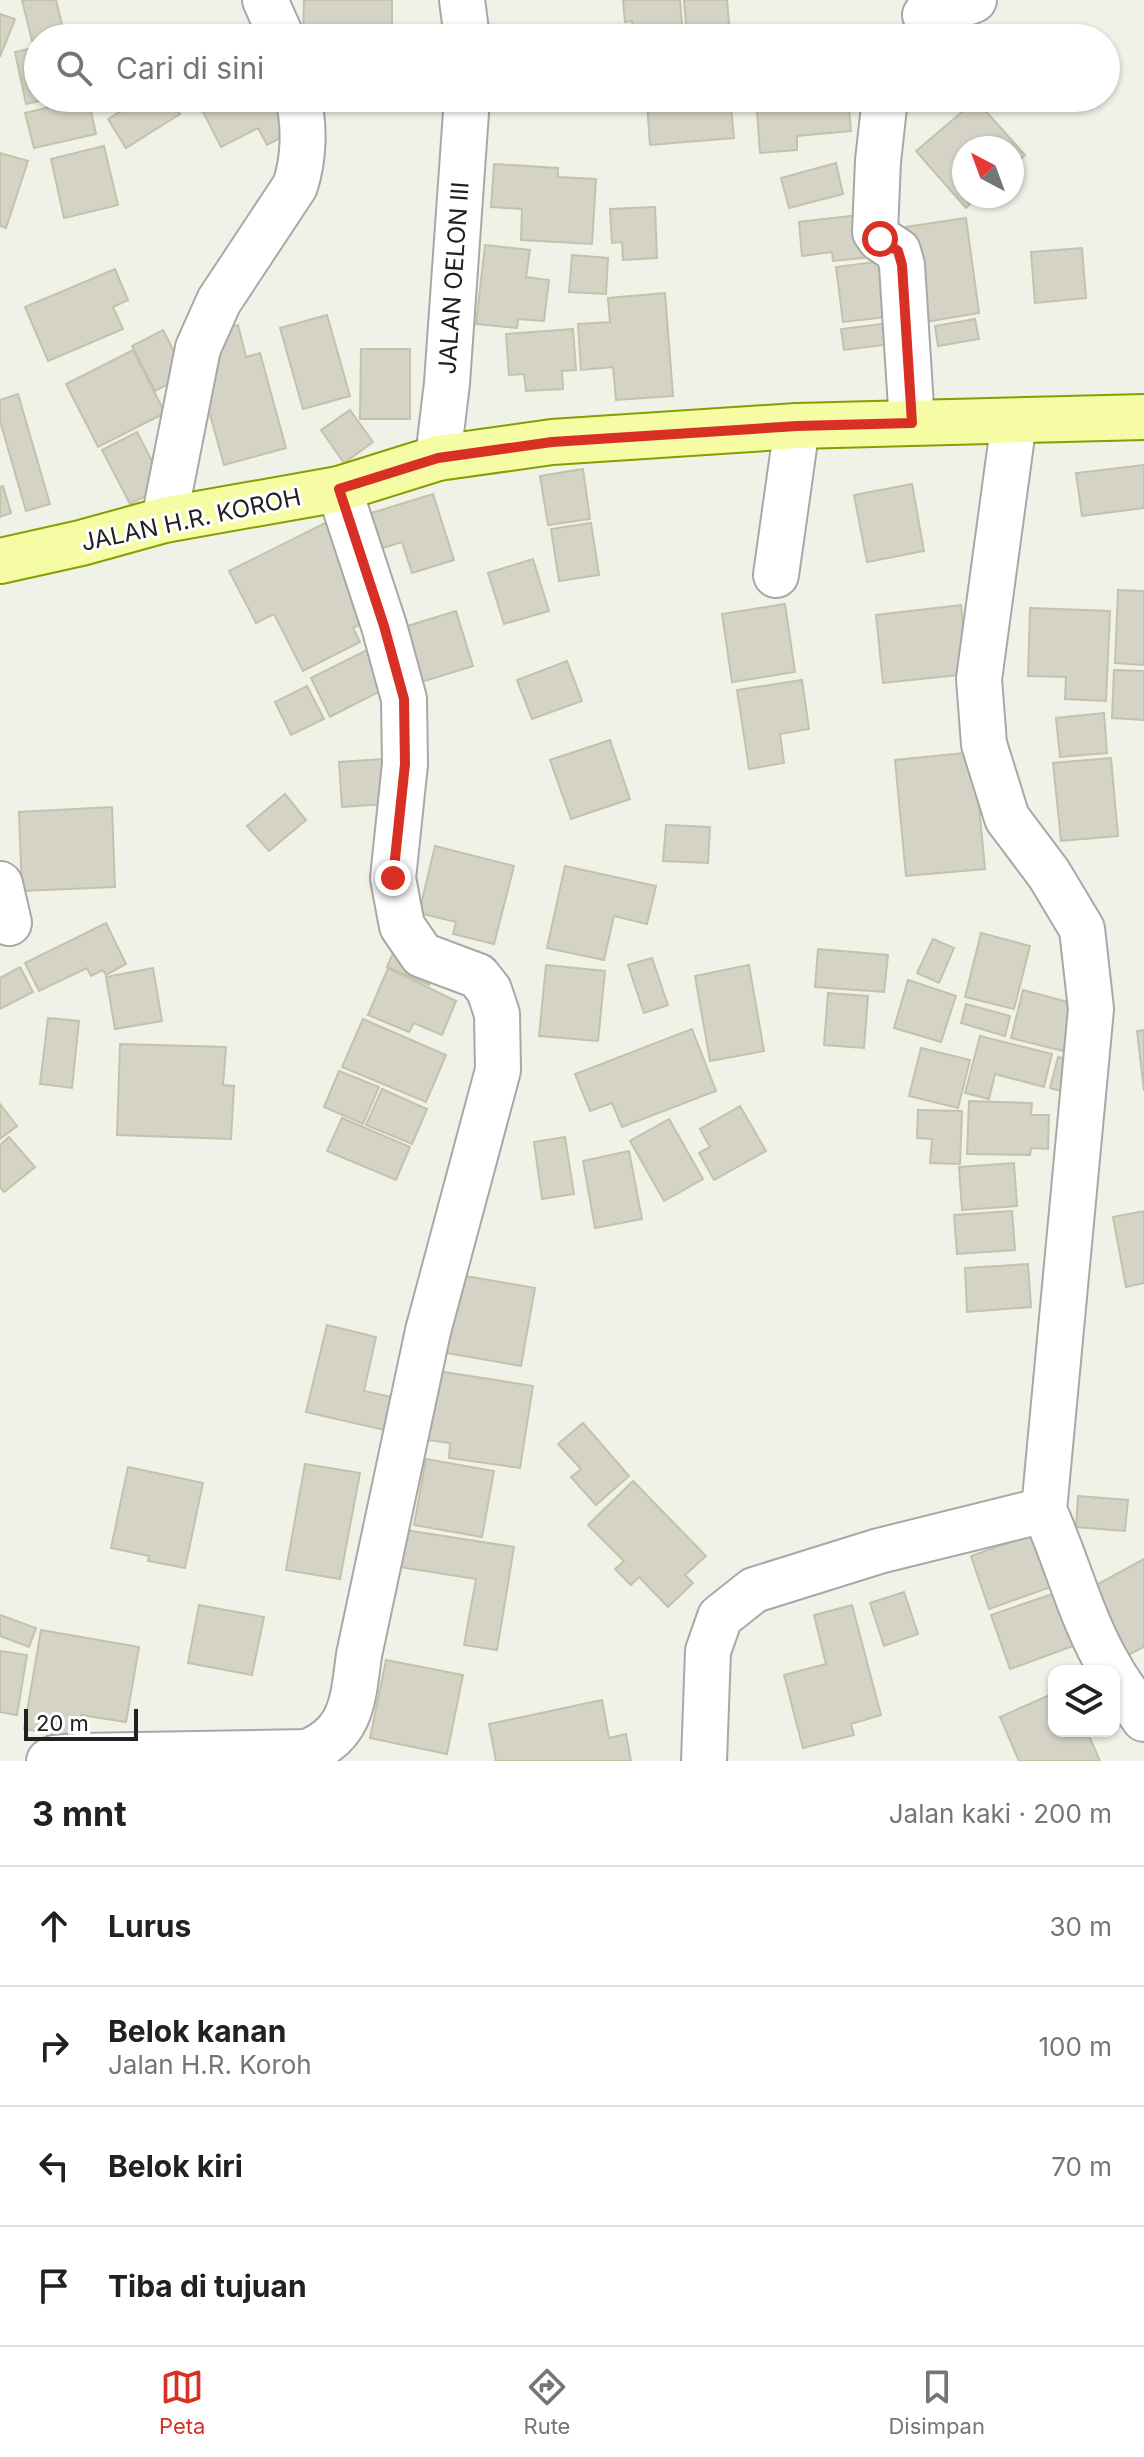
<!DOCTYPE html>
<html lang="id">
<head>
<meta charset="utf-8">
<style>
  body { margin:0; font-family:Inter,sans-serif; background:#f6f6f6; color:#202124 }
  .controls { position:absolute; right:24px; bottom:24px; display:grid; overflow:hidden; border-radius:16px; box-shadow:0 2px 6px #0004 }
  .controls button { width:72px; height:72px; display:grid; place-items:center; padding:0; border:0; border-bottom:2px solid #e0e0e0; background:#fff; color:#202124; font:40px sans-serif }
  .compass { position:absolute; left:952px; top:136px; width:72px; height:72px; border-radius:50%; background:#fff; box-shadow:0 2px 6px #0004; rotate:319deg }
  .scale { position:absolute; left:24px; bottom:20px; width:114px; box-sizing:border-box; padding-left:8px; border:4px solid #212121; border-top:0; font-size:22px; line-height:28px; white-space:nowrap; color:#212121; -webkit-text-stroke:6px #fff; paint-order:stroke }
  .stop { position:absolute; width:24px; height:24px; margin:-18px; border:6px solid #d93025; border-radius:50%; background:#fff }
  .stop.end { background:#d93025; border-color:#fff; box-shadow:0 2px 8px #0008 }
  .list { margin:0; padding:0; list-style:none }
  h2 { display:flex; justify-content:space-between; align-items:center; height:104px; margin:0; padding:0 32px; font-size:34px }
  h2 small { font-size:26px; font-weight:400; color:#757577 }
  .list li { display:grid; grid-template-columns:52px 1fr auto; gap:24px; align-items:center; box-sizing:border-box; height:120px; padding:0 32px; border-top:2px solid #e0e0e0 }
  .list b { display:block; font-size:30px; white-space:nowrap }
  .list p { margin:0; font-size:26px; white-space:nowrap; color:#757577 }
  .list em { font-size:26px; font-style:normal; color:#757577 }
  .icon { flex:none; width:44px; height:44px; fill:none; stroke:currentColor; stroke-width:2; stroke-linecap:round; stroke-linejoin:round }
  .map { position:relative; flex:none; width:1144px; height:1761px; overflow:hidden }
  .search { position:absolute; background:#fff; box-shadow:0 2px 6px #0004; left:24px; right:24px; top:24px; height:88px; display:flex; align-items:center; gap:20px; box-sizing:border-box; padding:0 28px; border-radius:44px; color:#757577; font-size:30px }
  .sheet { height:584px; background:#fff }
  nav { display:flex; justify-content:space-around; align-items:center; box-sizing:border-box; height:112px; border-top:2px solid #e0e0e0; background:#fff; font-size:22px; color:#757577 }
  nav a { display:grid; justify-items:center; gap:4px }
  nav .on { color:#d93025 }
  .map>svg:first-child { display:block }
  .building { fill:#d4d3c5; stroke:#c3c2aa; stroke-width:2 }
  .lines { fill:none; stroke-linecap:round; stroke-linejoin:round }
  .minor-casing { stroke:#a8a8a8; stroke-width:48 }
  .major-casing { stroke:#859e00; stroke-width:48 }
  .minor { stroke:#fff; stroke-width:44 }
  .major { stroke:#f6fca3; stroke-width:44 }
  .route { stroke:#d93025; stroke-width:10 }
  .labels { text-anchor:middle; stroke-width:6; stroke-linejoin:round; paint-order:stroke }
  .street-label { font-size:24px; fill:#212121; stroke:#fff }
</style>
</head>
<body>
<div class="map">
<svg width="1144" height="1761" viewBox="0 0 1144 1761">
  <rect width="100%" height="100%" fill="#f0f2e8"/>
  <g class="building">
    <path d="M22,0H56L64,33L32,41Z"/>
    <path d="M304,0H392V31H379V38H303Z"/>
    <path d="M623,0H680L683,37L633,38L632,21L625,22Z"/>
    <path d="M684,0H727L730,35L687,38Z"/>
    <path d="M0,14L15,19L0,57Z"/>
    <path d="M38,47V98H53L26,104L15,52Z"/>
    <path d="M88,98L96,134L34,148L25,113Z"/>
    <path d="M142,98H170L180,114L126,148L108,119Z"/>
    <path d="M225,98H278L295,130L267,145L258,128L221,147L202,110Z"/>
    <path d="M696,98H730L734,138L650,145L647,103Z"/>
    <path d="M756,98H848L851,131L797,136V150L760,153Z"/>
    <path d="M976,100L1025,155L1012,167V148H964V196H979L966,208L916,151Z"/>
    <path d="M104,146L118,205L64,218L51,159Z"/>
    <path d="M0,153L28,161L6,228L0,226Z"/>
    <path d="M836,163L843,194L789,208L781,178Z"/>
    <path d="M494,164L558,168V177L596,179L592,244L521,240L522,209L491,207Z"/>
    <path d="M655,207L657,258L623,260L622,242L612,243L610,209Z"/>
    <path d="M867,214L872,257L833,261L832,252L802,256L799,222Z"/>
    <path d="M966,218L979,313L919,323L905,227Z"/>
    <path d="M485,245L530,250L526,277L549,280L544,321L518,319L517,328L476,324Z"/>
    <path d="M1082,248L1086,298L1035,303L1031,252Z"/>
    <path d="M572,255L608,258L606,294L569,292Z"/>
    <path d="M897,259L904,315L843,322L836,267Z"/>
    <path d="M115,269L128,300L113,307L123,329L48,361L25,307Z"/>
    <path d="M665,293L673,396L616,400L613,367L581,370L578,324L610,322L608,298Z"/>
    <path d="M327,315L350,396L303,409L280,328Z"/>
    <path d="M975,319L979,339L938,346L935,326Z"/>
    <path d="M889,323L892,344L844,350L841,329Z"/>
    <path d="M238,325L246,357L260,353L286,448L224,465L198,371L207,334Z"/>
    <path d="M573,329L576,370L562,371L563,389L526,391L524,374L509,375L506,334Z"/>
    <path d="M163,330L186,375L155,391L132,346Z"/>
    <path d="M361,349H410V419H360Z"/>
    <path d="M133,350L165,413L98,447L66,384Z"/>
    <path d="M18,394L50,504L26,511L0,421V400Z"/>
    <path d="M350,410L373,442L344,463L321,430Z"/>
    <path d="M137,432L165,486L130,504L102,450Z"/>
    <path d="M1144,465V508L1082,516L1076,473Z"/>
    <path d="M583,469L590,519L548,525L540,476Z"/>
    <path d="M912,484L924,551L867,562L854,495Z"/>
    <path d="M3,486L11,513L0,517V487Z"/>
    <path d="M433,494L454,560L412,573L402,542L374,551L362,516Z"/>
    <path d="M333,519L377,616L353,628L360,642L303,671L274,614L256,623L229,571Z"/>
    <path d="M591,523L599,575L559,581L551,529Z"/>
    <path d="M533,559L549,611L504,624L488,573Z"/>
    <path d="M1118,590L1144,591V665L1115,663Z"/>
    <path d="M785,604L795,672L732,682L722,614Z"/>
    <path d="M961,605L968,674L883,683L876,615Z"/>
    <path d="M1030,608L1110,611L1106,701L1065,699L1066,677L1028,676Z"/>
    <path d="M456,611L473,666L418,683L401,628Z"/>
    <path d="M377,645L396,683L330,717L311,678Z"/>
    <path d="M567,661L582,701L532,719L517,680Z"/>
    <path d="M1114,670L1144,671V720L1112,718Z"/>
    <path d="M802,680L809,729L780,734L784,763L749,769L737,690Z"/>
    <path d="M307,686L324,719L291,735L275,702Z"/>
    <path d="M1104,713L1107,753L1060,757L1056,718Z"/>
    <path d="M610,740L630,799L571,819L550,760Z"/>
    <path d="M974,752L985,869L906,876L895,760Z"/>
    <path d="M1111,758L1118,836L1061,841L1053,763Z"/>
    <path d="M382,759L386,804L342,807L339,762Z"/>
    <path d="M285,794L306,820L269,851L247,826Z"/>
    <path d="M112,807L115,887L22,891L19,812Z"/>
    <path d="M666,825L710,827L708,863L663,861Z"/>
    <path d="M435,846L514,866L494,944L453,934L456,922L419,913Z"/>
    <path d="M565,866L656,886L647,924L614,916L604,960L547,948Z"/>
    <path d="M106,923L126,964L106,975L103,970L91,976L87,968L39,991L25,963Z"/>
    <path d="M981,933L1030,946L1014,1009L965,997Z"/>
    <path d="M933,939L954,948L939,983L917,973Z"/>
    <path d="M396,946L438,964L429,985L387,967Z"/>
    <path d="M818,949L888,955L884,992L815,987Z"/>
    <path d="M652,958L668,1005L644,1013L628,965Z"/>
    <path d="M546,965L605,971L598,1041L539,1036Z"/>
    <path d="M749,965L764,1051L710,1061L695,976Z"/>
    <path d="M20,967L33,992L0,1009V978Z"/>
    <path d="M153,968L162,1021L115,1029L106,977Z"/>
    <path d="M388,968L456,1001L442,1035L414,1023L409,1032L368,1015Z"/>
    <path d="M908,980L956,996L941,1042L894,1028Z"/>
    <path d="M1023,990L1075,1004L1063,1051L1011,1038Z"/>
    <path d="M828,993L868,996L864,1048L824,1045Z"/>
    <path d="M966,1004L1010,1016L1005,1036L961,1023Z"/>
    <path d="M48,1018L79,1021L72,1088L40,1084Z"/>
    <path d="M363,1019L446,1055L426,1102L342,1067Z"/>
    <path d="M692,1029L716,1091L622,1127L612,1103L590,1111L575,1074Z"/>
    <path d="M1144,1030V1091L1137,1031Z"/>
    <path d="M980,1036L1052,1054L1044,1087L995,1074L989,1099L965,1093Z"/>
    <path d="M120,1044L226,1047L223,1085L234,1086L231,1139L117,1135Z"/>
    <path d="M921,1048L970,1060L958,1108L909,1096Z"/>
    <path d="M1058,1057L1080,1063L1072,1094L1050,1088Z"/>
    <path d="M339,1071L379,1087L363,1124L324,1107Z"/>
    <path d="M382,1089L427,1109L412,1144L366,1125Z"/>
    <path d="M969,1101L1032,1103L1031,1115H1049L1048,1149L1031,1148L1030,1155L967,1154Z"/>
    <path d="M0,1104L17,1126L0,1139Z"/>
    <path d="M740,1106L766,1151L714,1180L699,1153L710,1147L700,1129Z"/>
    <path d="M918,1110L962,1111L960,1164L930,1163L932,1139L917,1138Z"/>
    <path d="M342,1118L410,1147L396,1180L327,1151Z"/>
    <path d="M669,1119L703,1179L664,1201L630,1141Z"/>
    <path d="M9,1137L35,1167L4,1192L0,1187V1145Z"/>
    <path d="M565,1137L574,1194L542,1199L534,1142Z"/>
    <path d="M629,1151L642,1219L595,1228L583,1161Z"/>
    <path d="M1014,1163L1017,1206L962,1210L959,1167Z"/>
    <path d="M1012,1211L1015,1250L957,1254L954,1215Z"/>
    <path d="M1144,1211V1283L1126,1287L1113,1217Z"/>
    <path d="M1028,1264L1031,1307L967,1312L965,1268Z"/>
    <path d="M460,1275L535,1288L521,1366L446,1353Z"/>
    <path d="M327,1325L376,1337L364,1391L397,1398L389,1431L306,1412Z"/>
    <path d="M438,1371L533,1386L520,1468L449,1458L450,1443L427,1440Z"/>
    <path d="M583,1423L629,1476L596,1505L571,1477L581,1469L558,1444Z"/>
    <path d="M426,1459L494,1471L482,1537L414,1525Z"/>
    <path d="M305,1464L360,1473L340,1579L286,1570Z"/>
    <path d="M128,1467L203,1483L185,1568L148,1561L149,1556L111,1548Z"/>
    <path d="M633,1481L706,1556L685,1575L693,1583L668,1607L639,1577L631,1585L615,1569L624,1561L588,1525Z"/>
    <path d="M1078,1496L1128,1500L1125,1531L1076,1527Z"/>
    <path d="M399,1529L514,1547L497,1650L464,1645L476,1579L393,1566Z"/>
    <path d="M1044,1530L1062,1583L989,1609L971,1556Z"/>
    <path d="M1144,1559V1647L1126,1656L1089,1589Z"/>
    <path d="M904,1592L918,1634L884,1646L870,1603Z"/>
    <path d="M1058,1592L1076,1645L1010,1669L991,1615Z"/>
    <path d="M199,1605L264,1617L252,1675L188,1663Z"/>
    <path d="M852,1605L881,1715L851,1724L854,1735L803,1748L784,1675L826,1664L814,1615Z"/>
    <path d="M0,1615L36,1628L29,1647L0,1636Z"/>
    <path d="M41,1630L139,1647L126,1722L81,1715L76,1738L24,1729Z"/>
    <path d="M0,1651L27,1655L17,1715L0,1712Z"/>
    <path d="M386,1660L463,1675L447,1754L370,1738Z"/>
    <path d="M1054,1693V1731H1087L1100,1761H1019L1000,1717Z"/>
    <path d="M602,1700L609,1738L626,1734L631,1761H496L489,1724Z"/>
  </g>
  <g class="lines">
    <defs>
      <g id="minor">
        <path d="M265,0L282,38"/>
        <path d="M462,0L467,38"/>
        <path d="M925,15L946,11L974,0"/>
        <path d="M885,98L878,161L875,232L880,239L898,251L902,265L912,423"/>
        <path d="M1014,421L979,679L984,744L1007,818L1049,874L1082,929L1091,1009L1044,1510C1068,1563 1081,1620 1112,1671"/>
        <path d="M438,458L447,383L467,98"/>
        <path d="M164,520L198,348L219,301L295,186C304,159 305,126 298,98"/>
        <path d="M776,575L797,426"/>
        <path d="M0,884L9,923"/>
        <path d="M1114,1675L1144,1719"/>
        <path d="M49,1761L54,1758L79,1756L307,1752C353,1734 353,1698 359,1655L428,1331L498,1070L497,1014L489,990L478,976L422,955L402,926L393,878L405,764L404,699L384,626L339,489"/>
        <path d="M704,1761L708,1651L720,1617L754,1590L879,1551L1044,1510"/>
      </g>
      <path id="major" d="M0,561L81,543L164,520L339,489L438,458L552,442L797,426L1144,417"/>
    </defs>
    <use href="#minor" class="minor-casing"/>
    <use href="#major" class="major-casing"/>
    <use href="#minor" class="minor"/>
    <use href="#major" class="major"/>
  </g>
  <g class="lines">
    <path class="route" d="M393,878L405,764L404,699L384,626L339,489L438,458L552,442L797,426L912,423L902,265L898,251L880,239"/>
  </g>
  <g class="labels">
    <g class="street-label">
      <text transform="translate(454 278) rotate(-86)" y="8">JALAN OELON III</text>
      <text transform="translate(191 520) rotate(-12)" y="8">JALAN H.R. KOROH</text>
    </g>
  </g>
</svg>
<div class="controls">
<button><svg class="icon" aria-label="layers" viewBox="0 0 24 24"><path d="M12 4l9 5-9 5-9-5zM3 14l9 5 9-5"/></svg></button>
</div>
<svg class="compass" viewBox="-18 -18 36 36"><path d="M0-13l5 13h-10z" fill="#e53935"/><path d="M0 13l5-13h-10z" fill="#757577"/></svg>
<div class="scale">20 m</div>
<div class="stop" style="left:880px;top:239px"></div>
<div class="stop end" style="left:393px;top:878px"></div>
<div class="search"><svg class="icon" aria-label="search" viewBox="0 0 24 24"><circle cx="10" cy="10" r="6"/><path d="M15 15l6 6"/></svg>Cari di sini</div>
</div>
<section class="sheet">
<h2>3 mnt<small>Jalan kaki · 200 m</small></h2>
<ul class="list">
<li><svg class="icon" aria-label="ahead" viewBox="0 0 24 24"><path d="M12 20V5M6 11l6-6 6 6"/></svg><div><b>Lurus</b></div><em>30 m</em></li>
<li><svg class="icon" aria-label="right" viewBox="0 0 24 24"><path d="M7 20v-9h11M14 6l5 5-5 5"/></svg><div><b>Belok kanan</b><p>Jalan H.R. Koroh</p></div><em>100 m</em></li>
<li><svg class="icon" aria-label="left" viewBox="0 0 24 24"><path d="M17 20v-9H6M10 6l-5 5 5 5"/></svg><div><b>Belok kiri</b></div><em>70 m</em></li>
<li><svg class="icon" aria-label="arrive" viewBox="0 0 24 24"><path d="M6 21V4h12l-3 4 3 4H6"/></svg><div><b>Tiba di tujuan</b></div></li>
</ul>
</section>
<nav>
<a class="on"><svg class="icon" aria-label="map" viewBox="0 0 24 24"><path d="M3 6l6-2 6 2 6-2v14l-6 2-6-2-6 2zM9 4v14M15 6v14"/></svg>Peta</a>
<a><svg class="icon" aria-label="directions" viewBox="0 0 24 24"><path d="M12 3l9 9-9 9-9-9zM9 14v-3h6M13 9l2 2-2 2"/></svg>Rute</a>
<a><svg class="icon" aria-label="saved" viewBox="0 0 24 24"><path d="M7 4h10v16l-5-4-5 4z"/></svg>Disimpan</a>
</nav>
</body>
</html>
